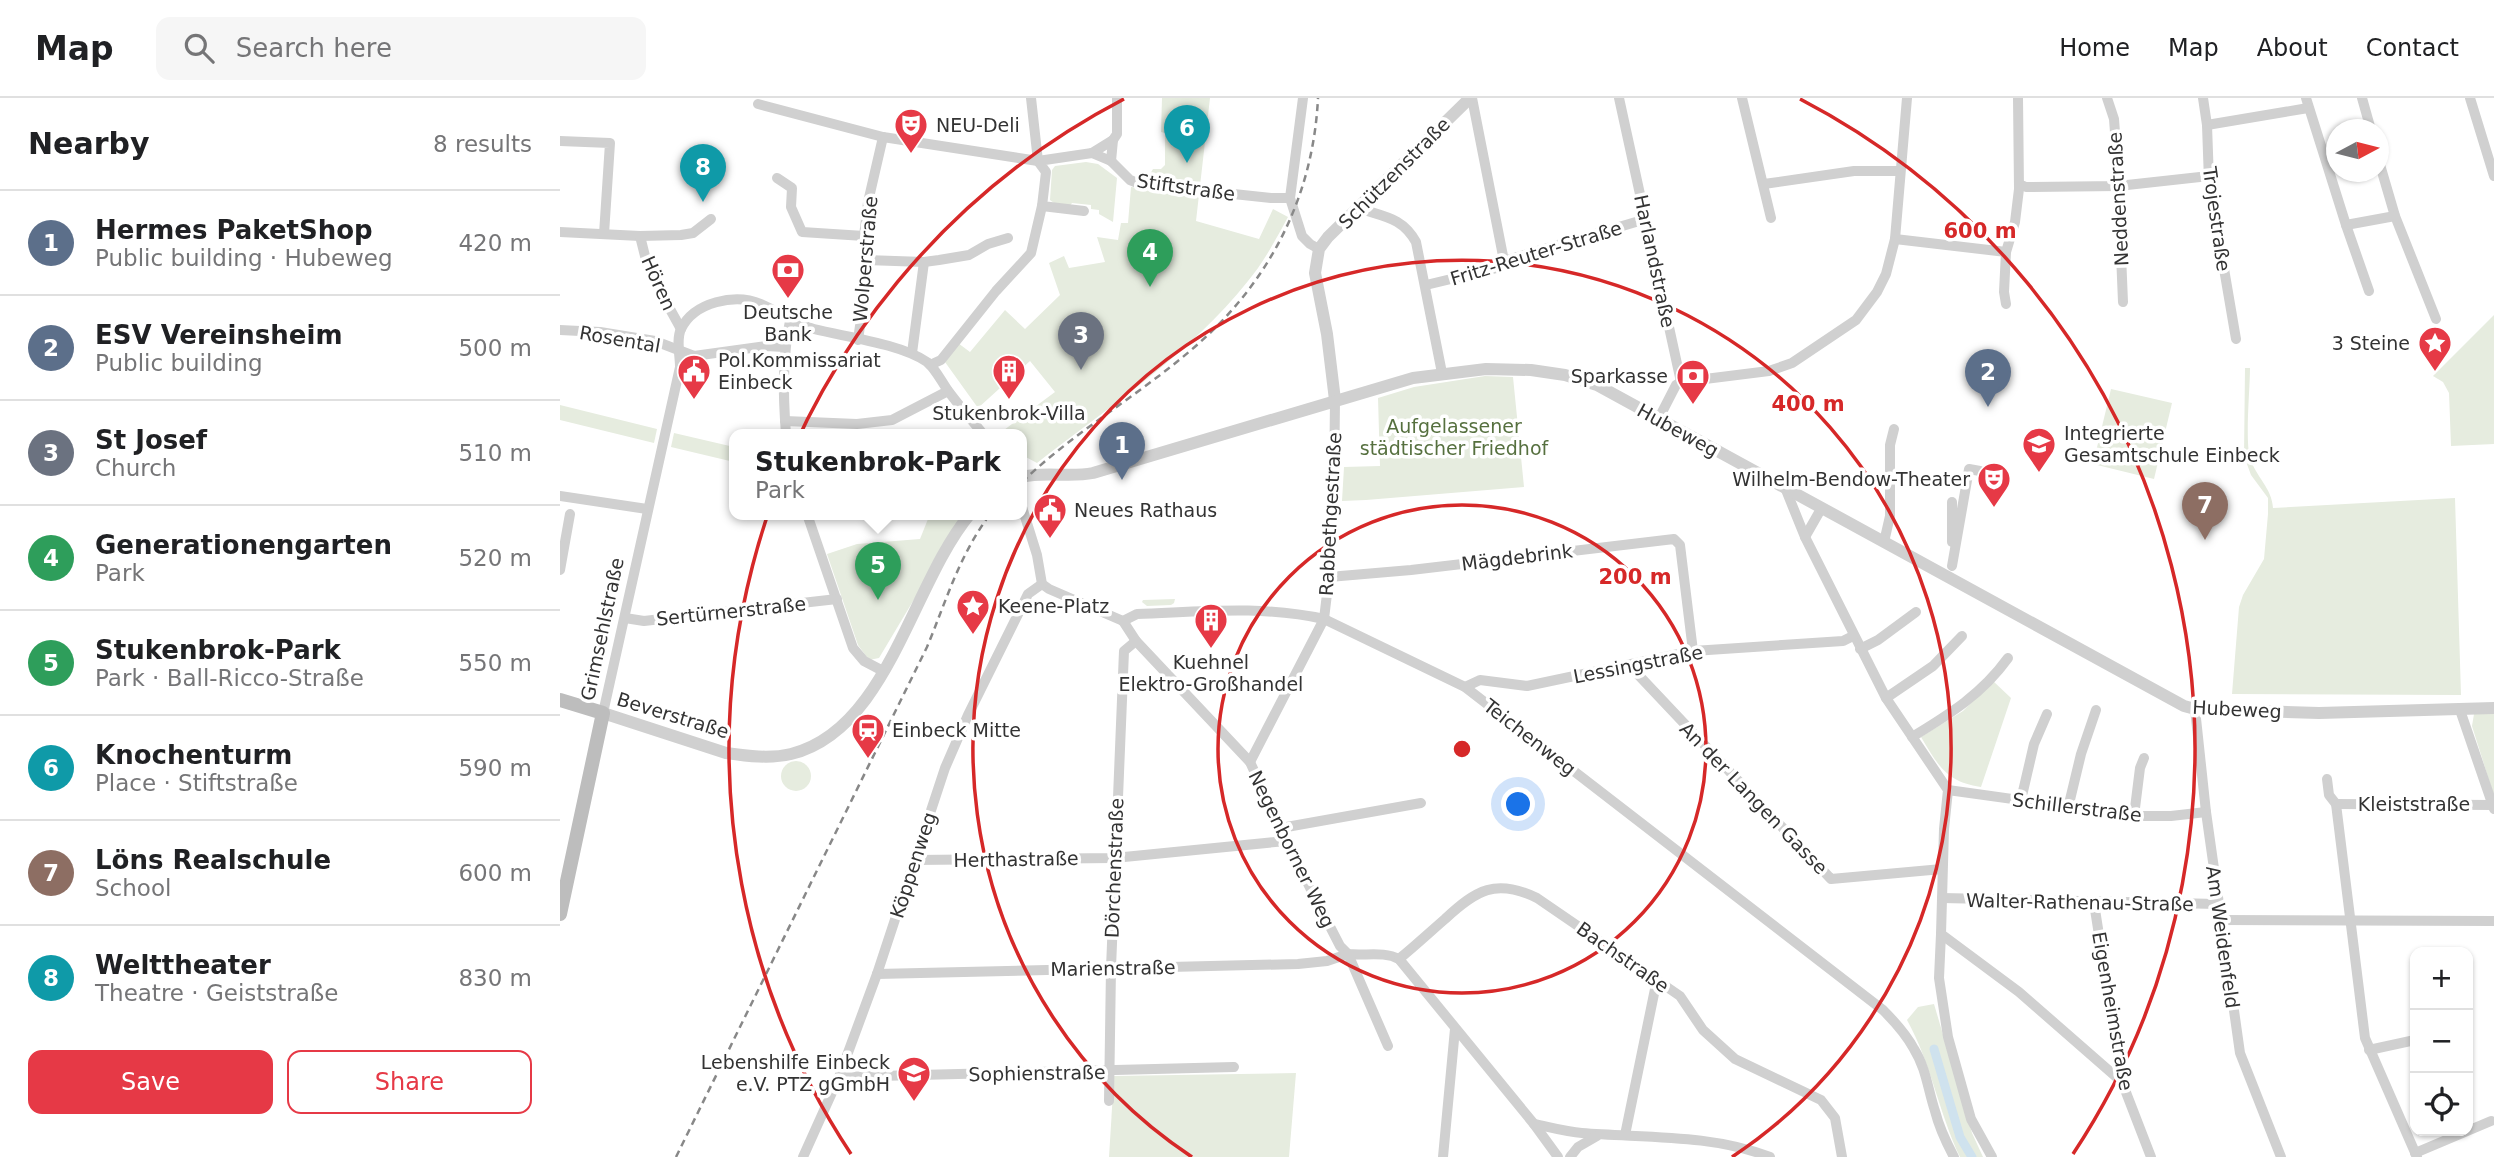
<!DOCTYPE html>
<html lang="en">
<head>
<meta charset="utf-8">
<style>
  body { margin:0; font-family:"DejaVu Sans",sans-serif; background:#f6f6f6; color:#202124 }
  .controls { position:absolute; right:21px; bottom:21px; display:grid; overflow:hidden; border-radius:14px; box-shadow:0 2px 5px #0004 }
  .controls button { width:63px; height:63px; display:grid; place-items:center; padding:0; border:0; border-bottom:2px solid #e0e0e0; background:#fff; color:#202124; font:35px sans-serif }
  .compass { position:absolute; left:1766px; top:21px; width:63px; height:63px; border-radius:50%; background:#fff; box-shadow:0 2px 5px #0004; rotate:83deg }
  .you { position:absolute; left:959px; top:707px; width:24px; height:24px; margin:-18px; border:5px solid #fff; border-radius:50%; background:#1a73e8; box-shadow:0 0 0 10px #1a73e833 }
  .badge { display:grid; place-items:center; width:46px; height:46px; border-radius:50%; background:#e63946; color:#fff; font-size:23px; font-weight:700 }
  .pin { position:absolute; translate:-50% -58px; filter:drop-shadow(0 2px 4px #0008) }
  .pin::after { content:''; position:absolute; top:37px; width:24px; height:21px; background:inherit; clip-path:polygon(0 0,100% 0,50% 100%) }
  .popup { position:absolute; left:169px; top:331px; width:298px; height:91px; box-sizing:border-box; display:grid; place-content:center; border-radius:14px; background:#fff; filter:drop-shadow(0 2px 5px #0005); font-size:23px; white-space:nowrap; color:#757577 }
  .popup b { font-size:26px; color:#202124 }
  .popup::after { content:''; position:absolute; left:50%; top:100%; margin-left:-14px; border:14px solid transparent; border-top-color:#fff }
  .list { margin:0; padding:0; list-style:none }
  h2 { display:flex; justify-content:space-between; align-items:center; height:91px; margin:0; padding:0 28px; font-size:30px }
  h2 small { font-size:23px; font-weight:400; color:#757577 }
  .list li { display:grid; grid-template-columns:46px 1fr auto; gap:21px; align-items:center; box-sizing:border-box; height:105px; padding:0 28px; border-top:2px solid #e0e0e0 }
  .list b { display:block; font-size:26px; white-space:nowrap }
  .list p { margin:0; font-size:23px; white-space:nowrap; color:#757577 }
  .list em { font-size:23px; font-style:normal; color:#757577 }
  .actions { display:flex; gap:14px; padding:21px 28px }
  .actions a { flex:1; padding:16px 0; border:2px solid #e63946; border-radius:14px; text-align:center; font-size:24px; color:#e63946 }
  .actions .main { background:#e63946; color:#fff }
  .icon { flex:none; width:38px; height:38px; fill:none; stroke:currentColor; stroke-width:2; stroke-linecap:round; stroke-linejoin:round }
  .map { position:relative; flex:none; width:1934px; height:1059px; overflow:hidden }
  header { display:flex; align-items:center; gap:42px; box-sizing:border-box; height:98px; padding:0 35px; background:#fff; border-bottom:2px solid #e0e0e0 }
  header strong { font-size:33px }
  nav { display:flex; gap:38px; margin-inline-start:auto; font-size:24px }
  .search { width:490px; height:63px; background:#f6f6f6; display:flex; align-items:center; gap:18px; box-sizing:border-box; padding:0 24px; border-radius:14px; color:#757577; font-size:26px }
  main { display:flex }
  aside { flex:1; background:#fff }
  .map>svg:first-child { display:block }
  .green { fill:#e6ecdf }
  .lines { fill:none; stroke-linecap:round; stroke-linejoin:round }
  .canal { stroke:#cfe2ee; stroke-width:9 }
  .minor { stroke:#d0d0d0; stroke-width:10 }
  .tertiary { stroke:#d0d0d0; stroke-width:12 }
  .secondary { stroke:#bdbdbd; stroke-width:14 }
  .rail { stroke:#888; stroke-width:2.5; stroke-dasharray:7 5; stroke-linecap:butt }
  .ring { fill:none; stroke:#d62828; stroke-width:3.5 }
  .labels { text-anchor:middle; stroke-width:7; stroke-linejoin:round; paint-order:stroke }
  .poi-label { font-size:19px; fill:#333; stroke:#fff; text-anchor:start }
  .street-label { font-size:19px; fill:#333; stroke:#fff }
  .park-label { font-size:19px; fill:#56703f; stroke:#fff }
  .centre { fill:#d62828; stroke:#fff; stroke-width:3.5 }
  .ring-label { font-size:21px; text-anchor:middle; font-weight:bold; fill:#d62828; stroke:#fff; stroke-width:7; stroke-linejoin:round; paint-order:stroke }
</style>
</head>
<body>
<header>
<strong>Map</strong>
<div class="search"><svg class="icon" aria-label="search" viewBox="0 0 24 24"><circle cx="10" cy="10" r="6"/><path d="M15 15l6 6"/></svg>Search here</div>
<nav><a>Home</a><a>Map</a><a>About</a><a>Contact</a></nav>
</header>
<main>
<aside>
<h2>Nearby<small>8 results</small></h2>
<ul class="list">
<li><span class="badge" style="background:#5c6f8a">1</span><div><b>Hermes PaketShop</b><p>Public building · Hubeweg</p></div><em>420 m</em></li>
<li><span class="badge" style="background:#5c6f8a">2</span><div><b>ESV Vereinsheim</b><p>Public building</p></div><em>500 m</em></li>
<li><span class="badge" style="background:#6b7280">3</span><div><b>St Josef</b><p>Church</p></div><em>510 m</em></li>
<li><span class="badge" style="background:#2e9e5b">4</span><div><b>Generationengarten</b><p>Park</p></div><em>520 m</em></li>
<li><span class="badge" style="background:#2e9e5b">5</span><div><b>Stukenbrok-Park</b><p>Park · Ball-Ricco-Straße</p></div><em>550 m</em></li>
<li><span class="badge" style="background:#0f9aa8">6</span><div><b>Knochenturm</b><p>Place · Stiftstraße</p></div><em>590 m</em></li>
<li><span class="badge" style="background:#8d6e63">7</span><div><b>Löns Realschule</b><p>School</p></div><em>600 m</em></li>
<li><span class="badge" style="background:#0f9aa8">8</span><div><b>Welttheater</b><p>Theatre · Geiststraße</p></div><em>830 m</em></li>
</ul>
<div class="actions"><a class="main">Save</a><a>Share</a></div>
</aside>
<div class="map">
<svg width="1934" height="1059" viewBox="0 0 1934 1059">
  <rect width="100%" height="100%" fill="#fff"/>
  <g class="green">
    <path d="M602,0H650L636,123L699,141L713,111L728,119C716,141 704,164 688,183C630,256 550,308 477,365L462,357V336L440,335L495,294L470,263L418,310L385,264L398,245L410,254L445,212L465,231L500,197L489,165L504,158L509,170L545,164L537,139L558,142L561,125H568L571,89L589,91L587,81L593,71H601L605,67V35L601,34Z"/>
    <path d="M526,64L538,66L557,80L553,124L539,116V112L531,111V107L512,105L509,109L494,105L490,102L492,72L495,68Z"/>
    <path d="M1934,217V346L1891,348L1889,295L1883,284L1873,278Z"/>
    <path d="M1685,270H1690C1690,291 1685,341 1690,360C1696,379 1712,390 1713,410L1895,400L1901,597L1672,596L1679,509L1683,497L1704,461L1708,416V400L1691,377L1684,358Z"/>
    <path d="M925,278L953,279L964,389L806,402L782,403L784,369L820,368L818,300L854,289Z"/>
    <path d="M1551,291L1612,305L1594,381L1533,366Z"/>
    <path d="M0,307L97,331L94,345L0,322Z"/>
    <path d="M114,335L174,349V364L111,349Z"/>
    <path d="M370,416H405L319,560L309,562L298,547L267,456L297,446L360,441Z"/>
    <path d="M615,501L614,505L611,507L587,508L582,504L583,502Z"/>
    <path d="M1433,583L1451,600L1421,689C1386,684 1378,667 1361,639L1403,613Z"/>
    <path d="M1934,615V698L1912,628L1914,616Z"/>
    <circle cx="236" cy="678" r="15"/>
    <path d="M1374,906L1412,1035L1423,1059H1400C1379,1015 1371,965 1347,922L1358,909Z"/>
    <path d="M736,975L729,1059H549L554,978Z"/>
  </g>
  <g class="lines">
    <path class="canal" d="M1374,951L1400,1039L1412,1059"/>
    <g class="minor">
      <path d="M743,0L730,100L742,138L750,146L759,151"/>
      <path d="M912,0L944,163"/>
      <path d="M1059,0L1121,284"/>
      <path d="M1182,0L1211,120"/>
      <path d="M1547,0L1554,21L1557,61L1563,204"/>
      <path d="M1643,0L1647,27L1649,83L1676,241"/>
      <path d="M1746,0L1786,127L1809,193"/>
      <path d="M1802,0L1811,32"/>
      <path d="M1910,0L1934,78"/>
      <path d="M198,6L323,39L478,63L471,0"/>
      <path d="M1647,27L1748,10"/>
      <path d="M0,43L50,45L44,136"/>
      <path d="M532,55L551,63L570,82L580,86L711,100H730"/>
      <path d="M1818,60L1835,118L1876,221"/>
      <path d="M551,63L553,42L557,36V0"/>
      <path d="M217,80L232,90L231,109L242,134L304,138"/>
      <path d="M1204,86L1294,73H1340"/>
      <path d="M1459,86L1466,89L1558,88L1649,78"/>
      <path d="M798,110C824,119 842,119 856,144L882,275"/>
      <path d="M524,113L482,108L486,74L478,63L532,55L553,42"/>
      <path d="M1786,127L1835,118"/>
      <path d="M0,134L80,138L121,137L133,135L151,121"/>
      <path d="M80,138L87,166L95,184L121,231"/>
      <path d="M1335,141L1446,154"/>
      <path d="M306,162L364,164L379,162L409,157L428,146L448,140"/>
      <path d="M866,187L937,170L944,163L1086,121"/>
      <path d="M1446,206L1444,194L1446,154L1455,124L1459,91L1458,0"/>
      <path d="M0,232L40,234L95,243L134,258L206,248L224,249"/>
      <path d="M298,242L306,185L304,138L308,104L323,39"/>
      <path d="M352,255L364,164"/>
      <path d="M370,267L381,262L436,193L471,155L482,108"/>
      <path d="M1121,284L1209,273L1232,265L1296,222L1317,194L1326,176L1335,141L1347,0"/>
      <path d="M1099,320L1116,287L1121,284"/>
      <path d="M225,323L297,326L332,322L388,293"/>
      <path d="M226,336C223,298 222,260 230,223"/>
      <path d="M1226,392L1245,439L1326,600L1388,692L1384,731L1381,836L1459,894L1562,984"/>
      <path d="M0,398L87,411"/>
      <path d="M1392,404V444"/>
      <path d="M462,409L477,457L482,486L489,491L563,523L577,516C639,514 702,507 764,521L905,589L1323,912C1335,924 1346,936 1354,951C1366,970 1368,992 1375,1013C1379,1029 1386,1044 1394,1059"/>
      <path d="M247,416L293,550L304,563L323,573"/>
      <path d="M1245,439L1261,411"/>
      <path d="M1324,444L1330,418V347L1334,331"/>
      <path d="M1392,468L1409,371L1420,373"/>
      <path d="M0,472L10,416"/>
      <path d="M769,479L851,472L1114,441L1120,447L1133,553"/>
      <path d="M65,520L84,523L277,501"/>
      <path d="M563,523L576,543L690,664L726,743L780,848L788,856C805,858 824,853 839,861L974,1026L998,1059"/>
      <path d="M1300,551L1318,542L1356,514"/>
      <path d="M1069,567L1271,781L1382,771"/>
      <path d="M905,589L920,582L967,588L1133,553L1283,543L1293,538"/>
      <path d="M1326,600L1373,568L1402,538"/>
      <path d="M1635,611L1646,714L1680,955L1721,1059"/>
      <path d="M1900,612L1934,711"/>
      <path d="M43,615L120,269C120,258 116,241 121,231C134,204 175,195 201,206C220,214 234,226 254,231C286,239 341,246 367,264C376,271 382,285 389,294C400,309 412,322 423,336"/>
      <path d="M1352,639C1390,616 1422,596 1448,560"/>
      <path d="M690,664L764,521L769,479L774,391L775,302"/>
      <path d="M1767,681L1769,697L1776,706L1805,940L1857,1059"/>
      <path d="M1388,692L1574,718H1611L1646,714"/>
      <path d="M1461,702L1474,646L1487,616"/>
      <path d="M1776,706L1933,707"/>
      <path d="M1508,710L1521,656L1536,612"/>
      <path d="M1574,718L1580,670L1584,660"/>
      <path d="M721,730L861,705"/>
      <path d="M354,762L554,760L726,743"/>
      <path d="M1382,800L1658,806"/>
      <path d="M1534,805L1562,984L1591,1059"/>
      <path d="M1660,822L1934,823"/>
      <path d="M1381,836L1379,880L1388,939L1411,1021L1432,1059"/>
      <path d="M839,861C855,848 870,834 885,821C916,792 936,780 977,800L1120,898L1143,932L1175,961L1261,1002L1275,1020L1282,1059"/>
      <path d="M317,876L738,866L767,863L788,856L828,948"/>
      <path d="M1809,952L1855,942"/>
      <path d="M279,979L674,969"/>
      <path d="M549,1003L551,870L564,553L576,543"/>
      <path d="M974,1026C989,1029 1006,1034 1022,1035C1084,1040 1151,1036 1210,1059"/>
      <path d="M1065,1037L1095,891L1099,884"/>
      <path d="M1855,1055L1931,1023"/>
      <path d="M243,1059L279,979L317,876L385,670L408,617L468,496L482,486"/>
      <path d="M883,1059L895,931"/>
      <path d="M1010,1059L1018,1049L1037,1038"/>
    </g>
    <g class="tertiary">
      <path d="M775,302L767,236L755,175L759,151L768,139L910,0"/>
      <path d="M462,379C485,373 509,380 533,375L853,280L926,271L971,272L1005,277L1037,287L1624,608L1635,611L1759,615L1934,610"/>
      <path d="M43,615L166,655C187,658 210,661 231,656C328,632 351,487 410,416"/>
    </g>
    <path class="secondary" d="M0,602L43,615L0,816"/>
    <g class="rail">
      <path d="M462,384C513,335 576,299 630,253C707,188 753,102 758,0"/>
      <path d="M116,1059L367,549C387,501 398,460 430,416"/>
    </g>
  </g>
  <g class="ring">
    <circle cx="902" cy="651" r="244"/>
    <path d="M632 1059A489 489 0 1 1 1172 1059"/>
    <path d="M291 1056A733 733 0 0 1 564 1M1240 1A733 733 0 0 1 1513 1056"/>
  </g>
  <defs>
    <symbol id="theatre-pin" viewBox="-11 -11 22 30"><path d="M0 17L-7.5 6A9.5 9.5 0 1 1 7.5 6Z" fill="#e63946" stroke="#fff"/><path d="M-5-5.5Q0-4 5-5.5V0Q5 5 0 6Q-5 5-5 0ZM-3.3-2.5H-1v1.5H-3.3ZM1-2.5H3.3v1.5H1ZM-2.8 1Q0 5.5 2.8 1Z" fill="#fff"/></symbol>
    <symbol id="bank-pin" viewBox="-11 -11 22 30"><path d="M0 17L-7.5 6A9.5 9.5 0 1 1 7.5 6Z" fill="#e63946" stroke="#fff"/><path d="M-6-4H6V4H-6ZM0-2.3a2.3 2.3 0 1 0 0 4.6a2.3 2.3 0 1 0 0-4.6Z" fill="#fff"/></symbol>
    <symbol id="sight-pin" viewBox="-11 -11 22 30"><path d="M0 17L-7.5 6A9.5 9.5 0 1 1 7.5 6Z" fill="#e63946" stroke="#fff"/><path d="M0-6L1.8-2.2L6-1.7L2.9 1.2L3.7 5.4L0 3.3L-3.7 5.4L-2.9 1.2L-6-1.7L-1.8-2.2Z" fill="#fff"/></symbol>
    <symbol id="civic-pin" viewBox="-11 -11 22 30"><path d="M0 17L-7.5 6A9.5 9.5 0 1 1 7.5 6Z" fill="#e63946" stroke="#fff"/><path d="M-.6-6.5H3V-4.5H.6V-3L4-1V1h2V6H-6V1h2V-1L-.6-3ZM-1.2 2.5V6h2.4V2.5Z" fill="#fff"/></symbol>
    <symbol id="building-pin" viewBox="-11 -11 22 30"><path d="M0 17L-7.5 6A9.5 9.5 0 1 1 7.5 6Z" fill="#e63946" stroke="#fff"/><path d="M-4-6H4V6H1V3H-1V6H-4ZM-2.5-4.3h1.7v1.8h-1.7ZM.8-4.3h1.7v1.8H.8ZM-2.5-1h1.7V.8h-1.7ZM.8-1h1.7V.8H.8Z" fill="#fff"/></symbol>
    <symbol id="school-pin" viewBox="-11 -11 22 30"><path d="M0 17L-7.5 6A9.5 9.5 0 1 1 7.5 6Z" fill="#e63946" stroke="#fff"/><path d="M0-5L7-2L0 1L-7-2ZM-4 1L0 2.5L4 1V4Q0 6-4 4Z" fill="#fff"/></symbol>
    <symbol id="station-pin" viewBox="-11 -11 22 30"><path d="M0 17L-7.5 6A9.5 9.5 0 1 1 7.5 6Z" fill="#e63946" stroke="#fff"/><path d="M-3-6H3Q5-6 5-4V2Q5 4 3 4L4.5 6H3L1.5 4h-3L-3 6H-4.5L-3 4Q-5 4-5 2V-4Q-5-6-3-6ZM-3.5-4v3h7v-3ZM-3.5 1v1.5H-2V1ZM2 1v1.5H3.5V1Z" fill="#fff"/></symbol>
  </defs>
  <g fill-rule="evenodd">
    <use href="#theatre-pin" x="332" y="8" width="38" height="52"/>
    <use href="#bank-pin" x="209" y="153" width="38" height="52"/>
    <use href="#sight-pin" x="1856" y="226" width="38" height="52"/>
    <use href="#civic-pin" x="115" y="254" width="38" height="52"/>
    <use href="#building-pin" x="430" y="254" width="38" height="52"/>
    <use href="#bank-pin" x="1114" y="259" width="38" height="52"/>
    <use href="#school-pin" x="1460" y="327" width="38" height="52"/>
    <use href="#theatre-pin" x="1415" y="362" width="38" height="52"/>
    <use href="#civic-pin" x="471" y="393" width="38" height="52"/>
    <use href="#sight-pin" x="394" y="489" width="38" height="52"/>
    <use href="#building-pin" x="632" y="503" width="38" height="52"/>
    <use href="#station-pin" x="289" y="613" width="38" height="52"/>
    <use href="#school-pin" x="335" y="956" width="38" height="52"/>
  </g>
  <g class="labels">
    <g class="poi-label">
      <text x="376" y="34">NEU-Deli</text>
      <text x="228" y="221" text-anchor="middle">Deutsche<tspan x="228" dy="22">Bank</tspan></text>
      <text x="1850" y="252" text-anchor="end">3 Steine</text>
      <text x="158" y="269">Pol.Kommissariat<tspan x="158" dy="22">Einbeck</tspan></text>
      <text x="1108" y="285" text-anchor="end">Sparkasse</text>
      <text x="449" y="322" text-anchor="middle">Stukenbrok-Villa</text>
      <text x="1504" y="342">Integrierte<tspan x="1504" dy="22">Gesamtschule Einbeck</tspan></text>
      <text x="1410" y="388" text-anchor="end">Wilhelm-Bendow-Theater</text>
      <text x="514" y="419">Neues Rathaus</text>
      <text x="438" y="515">Keene-Platz</text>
      <text x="651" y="571" text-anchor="middle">Kuehnel<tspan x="651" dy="22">Elektro-Großhandel</tspan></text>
      <text x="332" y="639">Einbeck Mitte</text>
      <text x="330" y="971" text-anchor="end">Lebenshilfe Einbeck<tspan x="330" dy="22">e.V. PTZ gGmbH</tspan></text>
    </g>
    <g class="street-label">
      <text transform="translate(834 75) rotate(-45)" y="7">Schützenstraße</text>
      <text transform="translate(626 89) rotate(8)" y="7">Stiftstraße</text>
      <text transform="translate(1558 101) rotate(-93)" y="7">Neddenstraße</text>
      <text transform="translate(1657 121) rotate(82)" y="7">Trojestraße</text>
      <text transform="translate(976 155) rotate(-17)" y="7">Fritz-Reuter-Straße</text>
      <text transform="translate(305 161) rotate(-85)" y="7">Wolperstraße</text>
      <text transform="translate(1095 163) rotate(78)" y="7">Harlandstraße</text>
      <text transform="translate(99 185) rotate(66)" y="7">Hören</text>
      <text transform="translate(60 241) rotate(10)" y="7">Rosental</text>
      <text transform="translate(1118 332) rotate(29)" y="7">Hubeweg</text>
      <text transform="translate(770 416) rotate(-87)" y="7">Rabbethgestraße</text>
      <text transform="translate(957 459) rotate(-7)" y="7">Mägdebrink</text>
      <text transform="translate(171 513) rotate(-6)" y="7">Sertürnerstraße</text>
      <text transform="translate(42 531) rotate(-78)" y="7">Grimsehlstraße</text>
      <text transform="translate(1078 566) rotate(-11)" y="7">Lessingstraße</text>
      <text transform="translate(1677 611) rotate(3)" y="7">Hubeweg</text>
      <text transform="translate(113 617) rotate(17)" y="7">Beverstraße</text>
      <text transform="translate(970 639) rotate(38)" y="7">Teichenweg</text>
      <text transform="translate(1194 700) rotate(46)" y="7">An der Langen Gasse</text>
      <text x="1854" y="713">Kleiststraße</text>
      <text transform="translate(1517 709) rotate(7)" y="7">Schillerstraße</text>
      <text transform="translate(732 751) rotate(64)" y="7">Negenborner Weg</text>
      <text transform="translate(456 761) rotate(-1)" y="7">Herthastraße</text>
      <text transform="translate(353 767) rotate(-72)" y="7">Köppenweg</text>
      <text transform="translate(554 770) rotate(-88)" y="7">Dörchenstraße</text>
      <text transform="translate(1520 804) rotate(1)" y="7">Walter-Rathenau-Straße</text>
      <text transform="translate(1663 839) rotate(82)" y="7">Am Weidenfeld</text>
      <text transform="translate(1063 859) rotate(35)" y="7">Bachstraße</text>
      <text transform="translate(553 870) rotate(-1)" y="7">Marienstraße</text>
      <text transform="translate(1553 913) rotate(80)" y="7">Eigenheimstraße</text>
      <text transform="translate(477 975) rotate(-1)" y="7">Sophienstraße</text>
    </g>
    <g class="park-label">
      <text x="894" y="335">Aufgelassener<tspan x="894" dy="22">städtischer Friedhof</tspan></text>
    </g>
  </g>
  <circle cx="902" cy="651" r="10" class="centre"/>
  <g class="ring-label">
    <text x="1420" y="140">600 m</text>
    <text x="1248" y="313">400 m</text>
    <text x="1075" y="486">200 m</text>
  </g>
</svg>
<div class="controls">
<button>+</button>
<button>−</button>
<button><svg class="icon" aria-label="locate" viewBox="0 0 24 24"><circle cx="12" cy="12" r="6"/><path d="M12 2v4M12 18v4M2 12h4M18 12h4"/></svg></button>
</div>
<svg class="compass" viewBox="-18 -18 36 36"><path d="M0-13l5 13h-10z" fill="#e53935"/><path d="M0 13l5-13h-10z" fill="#757577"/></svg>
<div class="you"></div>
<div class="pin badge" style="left:562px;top:382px;background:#5c6f8a">1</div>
<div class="pin badge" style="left:1428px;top:309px;background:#5c6f8a">2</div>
<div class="pin badge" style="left:521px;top:272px;background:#6b7280">3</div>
<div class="pin badge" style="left:590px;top:189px;background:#2e9e5b">4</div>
<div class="pin badge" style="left:318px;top:502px;background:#2e9e5b">5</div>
<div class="popup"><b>Stukenbrok-Park</b>Park</div>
<div class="pin badge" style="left:627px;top:65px;background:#0f9aa8">6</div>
<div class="pin badge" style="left:1645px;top:442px;background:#8d6e63">7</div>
<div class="pin badge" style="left:143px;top:104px;background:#0f9aa8">8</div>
</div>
</main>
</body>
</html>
